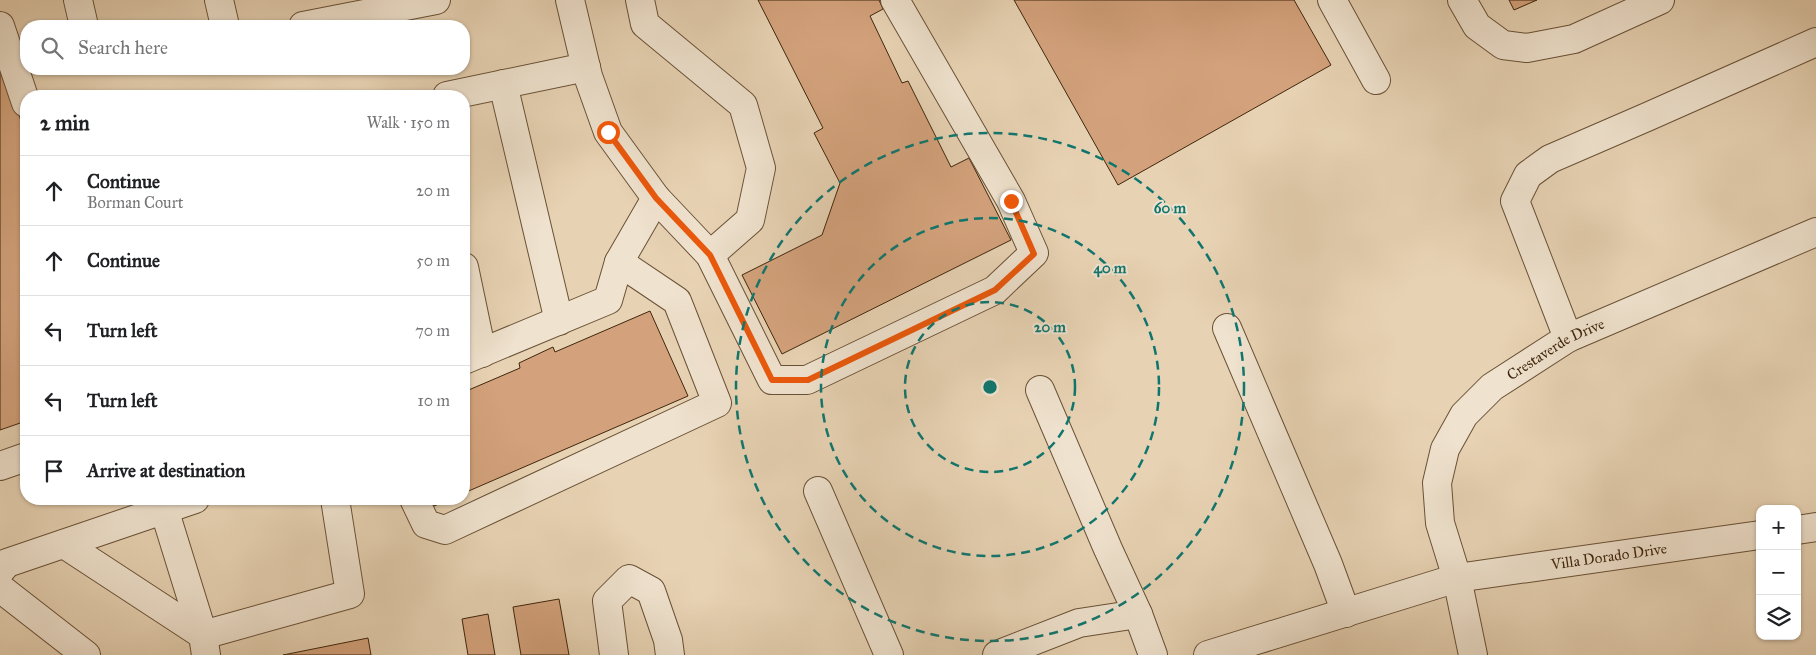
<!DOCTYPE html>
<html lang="en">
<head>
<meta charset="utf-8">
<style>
  body { margin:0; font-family:"IM FELL Great Primer",serif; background:#f6f6f6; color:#202124 }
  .controls { position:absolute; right:15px; bottom:15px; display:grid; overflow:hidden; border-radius:10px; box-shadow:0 1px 4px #0004 }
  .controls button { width:45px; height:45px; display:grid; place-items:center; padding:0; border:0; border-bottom:1px solid #e0e0e0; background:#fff; color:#202124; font:25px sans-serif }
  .stop { position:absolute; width:15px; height:15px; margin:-11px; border:4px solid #ea580c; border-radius:50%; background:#fff }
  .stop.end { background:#ea580c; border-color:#fff; box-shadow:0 1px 5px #0008 }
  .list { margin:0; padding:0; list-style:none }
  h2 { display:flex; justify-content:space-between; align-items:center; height:65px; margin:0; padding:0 20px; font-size:21px }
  h2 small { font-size:16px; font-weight:400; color:#757577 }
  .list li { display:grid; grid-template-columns:32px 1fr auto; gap:15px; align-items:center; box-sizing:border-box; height:70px; padding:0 20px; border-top:1px solid #e0e0e0 }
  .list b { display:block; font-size:19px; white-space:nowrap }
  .list p { margin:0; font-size:16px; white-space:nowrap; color:#757577 }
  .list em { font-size:16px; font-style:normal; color:#757577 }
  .icon { flex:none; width:28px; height:28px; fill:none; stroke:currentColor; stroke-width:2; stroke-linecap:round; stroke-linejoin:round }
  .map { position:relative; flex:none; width:1816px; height:655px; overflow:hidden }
  .search { position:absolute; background:#fff; box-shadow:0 1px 4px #0004; left:20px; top:20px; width:450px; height:55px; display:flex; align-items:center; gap:12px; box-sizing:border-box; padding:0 18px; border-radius:20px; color:#757577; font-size:19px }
  .panel { position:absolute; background:#fff; box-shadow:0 1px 4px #0004; left:20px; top:90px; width:450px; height:415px; border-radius:20px }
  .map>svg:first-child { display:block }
  .building { fill:#d3a27c; stroke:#3f260c }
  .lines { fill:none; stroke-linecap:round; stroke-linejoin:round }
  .minor-casing { stroke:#695136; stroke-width:30 }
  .minor { stroke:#efe2ce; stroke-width:28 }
  .route { stroke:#ea580c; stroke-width:6 }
  .ring { fill:none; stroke:#0f766e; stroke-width:2.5; stroke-dasharray:9 6 }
  .labels { text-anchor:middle; stroke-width:4; stroke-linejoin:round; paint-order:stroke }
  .street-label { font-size:15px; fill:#3f260c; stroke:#efe2ce }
  .centre { fill:#0f766e; stroke:#efe2ce; stroke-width:2.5 }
  .ring-label { font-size:15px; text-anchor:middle; font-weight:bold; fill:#0f766e; stroke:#efe2ce; stroke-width:4; stroke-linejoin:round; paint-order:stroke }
</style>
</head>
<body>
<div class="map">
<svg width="1816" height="655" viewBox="0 0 1816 655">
  <rect width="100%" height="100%" fill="#e7d2b3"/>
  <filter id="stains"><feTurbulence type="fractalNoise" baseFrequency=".004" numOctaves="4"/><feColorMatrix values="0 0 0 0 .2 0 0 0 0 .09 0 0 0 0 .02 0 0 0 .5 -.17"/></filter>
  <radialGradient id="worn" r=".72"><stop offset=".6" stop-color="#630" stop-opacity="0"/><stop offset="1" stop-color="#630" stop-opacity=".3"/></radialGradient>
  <g class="building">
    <path d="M758,0H879L883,9L870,16L902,83L908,81L951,167L969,158L1011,240L782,354L742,275L822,235L840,183L814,133L823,128Z"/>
    <path d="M1014,0H1294L1331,65L1118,185Z"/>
    <path d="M1509,0H1537L1514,10Z"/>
    <path d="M0,60L26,135V421L0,430Z"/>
    <path d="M650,311L688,396L464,493V392L520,368L519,363L553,347L555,352Z"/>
    <path d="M430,499H451L434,506Z"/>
    <path d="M559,599L569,655H521L513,607Z"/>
    <path d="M488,614L495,655H468L462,619Z"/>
    <path d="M368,638L371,655H283Z"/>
  </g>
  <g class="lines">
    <defs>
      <g id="minor">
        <path d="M78,0L84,26"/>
        <path d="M219,0L225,26"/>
        <path d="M570,0L588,76L608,132L656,198L710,255L772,380H807L995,290L1034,253L1011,201L895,0"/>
        <path d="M640,0L645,24L743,105L761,168L750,220L710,255"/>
        <path d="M1332,0L1376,80"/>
        <path d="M1462,0L1477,26L1503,45L1527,48L1574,39L1660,0"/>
        <path d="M0,26L26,103"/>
        <path d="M303,26L436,0"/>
        <path d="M503,84L559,321"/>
        <path d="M447,96L586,67"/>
        <path d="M464,267L482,353"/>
        <path d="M1227,328L1328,564L1346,613"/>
        <path d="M1568,338L1515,201L1528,175L1550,159L1647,117L1816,42"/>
        <path d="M464,360L608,300L619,262L656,198"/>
        <path d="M1040,390L1108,549L1138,614"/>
        <path d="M0,466L26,457"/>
        <path d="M818,491L889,655"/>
        <path d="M414,499L426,524L445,530L717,403L677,301L619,262"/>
        <path d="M164,509L203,635L350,594L335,499"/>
        <path d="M1797,530L1816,527"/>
        <path d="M64,544L203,635L206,655"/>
        <path d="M0,571L7,563L195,499"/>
        <path d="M0,588L86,655"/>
        <path d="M614,655L607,601L629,579L651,591L668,640L670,655"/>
        <path d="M997,655L1079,623L1138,614L1153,655"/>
        <path id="s1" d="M1208,655L1457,578L1760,535"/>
        <path id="s2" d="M1473,655L1457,578L1440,523L1437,483L1445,449L1464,415L1492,387L1568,338L1816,232"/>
      </g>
    </defs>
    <use href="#minor" class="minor-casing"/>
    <use href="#minor" class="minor"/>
  </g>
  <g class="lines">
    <path class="route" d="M608,132L656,198L710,255L772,380H808L995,290L1034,254L1011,201"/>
  </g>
  <g class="ring">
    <circle cx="990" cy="387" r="85"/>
    <circle cx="990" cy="387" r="169"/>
    <circle cx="990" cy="387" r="254"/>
  </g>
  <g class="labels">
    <g class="street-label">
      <text dy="5" stroke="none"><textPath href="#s2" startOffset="364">Crestaverde Drive</textPath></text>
      <text dy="5" stroke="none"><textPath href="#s1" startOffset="414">Villa Dorado Drive</textPath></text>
    </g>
  </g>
  <circle cx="990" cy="387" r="8" class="centre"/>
  <g class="ring-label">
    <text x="1170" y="213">60 m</text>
    <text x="1110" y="273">40 m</text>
    <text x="1050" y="332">20 m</text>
  </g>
  <rect width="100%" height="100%" filter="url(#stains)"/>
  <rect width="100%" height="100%" fill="url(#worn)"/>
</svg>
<div class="controls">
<button>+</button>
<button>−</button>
<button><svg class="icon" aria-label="layers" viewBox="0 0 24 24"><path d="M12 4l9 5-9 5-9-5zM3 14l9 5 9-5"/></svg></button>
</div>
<div class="stop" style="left:608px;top:132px"></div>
<div class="stop end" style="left:1011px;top:201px"></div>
<div class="search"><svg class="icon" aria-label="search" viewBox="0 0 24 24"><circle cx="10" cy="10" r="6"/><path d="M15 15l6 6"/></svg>Search here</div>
<section class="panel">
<h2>2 min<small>Walk · 150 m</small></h2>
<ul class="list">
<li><svg class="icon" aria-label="ahead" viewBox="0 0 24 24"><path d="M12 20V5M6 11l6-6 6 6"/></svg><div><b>Continue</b><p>Borman Court</p></div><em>20 m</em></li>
<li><svg class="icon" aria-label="ahead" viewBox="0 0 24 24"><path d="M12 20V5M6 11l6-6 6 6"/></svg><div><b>Continue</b></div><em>50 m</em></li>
<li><svg class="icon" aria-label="left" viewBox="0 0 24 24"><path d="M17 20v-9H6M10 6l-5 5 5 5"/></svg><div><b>Turn left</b></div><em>70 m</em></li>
<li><svg class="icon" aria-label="left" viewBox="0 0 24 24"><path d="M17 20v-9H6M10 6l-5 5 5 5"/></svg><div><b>Turn left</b></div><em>10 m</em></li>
<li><svg class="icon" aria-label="arrive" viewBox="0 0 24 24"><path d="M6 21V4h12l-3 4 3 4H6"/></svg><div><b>Arrive at destination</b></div></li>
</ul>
</section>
</div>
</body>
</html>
